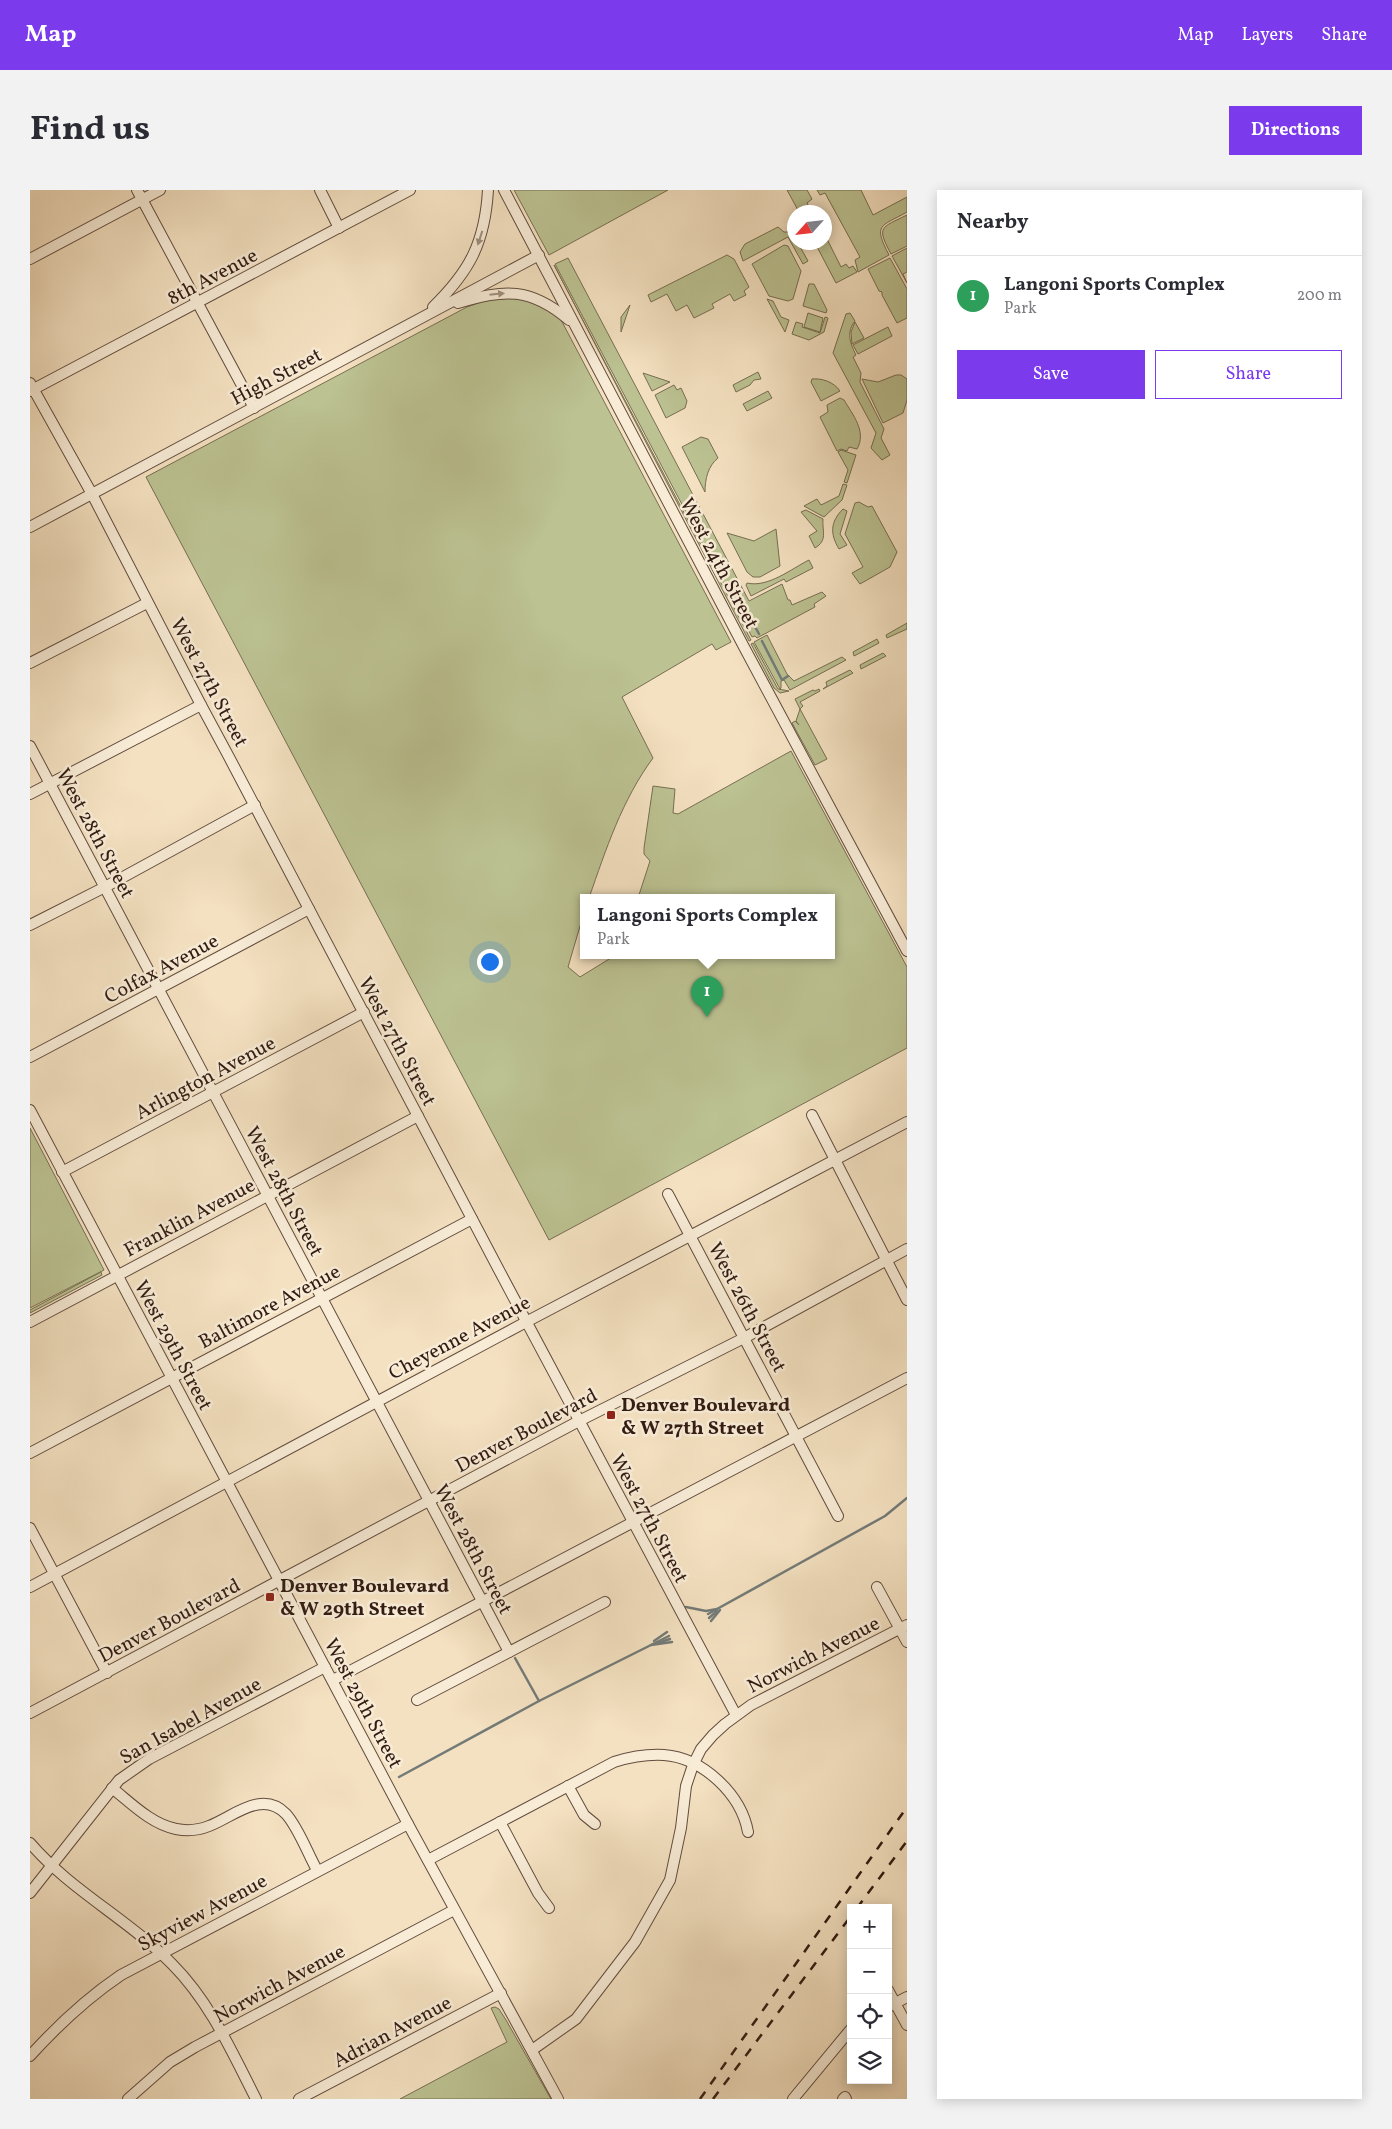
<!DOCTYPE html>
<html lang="en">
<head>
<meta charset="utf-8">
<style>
  body { margin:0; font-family:Vollkorn,serif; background:#f2f2f3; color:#2b2b33 }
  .controls { position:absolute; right:15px; bottom:15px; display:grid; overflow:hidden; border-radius:0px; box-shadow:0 2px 12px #0003 }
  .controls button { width:45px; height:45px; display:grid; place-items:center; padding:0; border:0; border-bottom:1px solid #e1e1e2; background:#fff; color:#2b2b33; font:25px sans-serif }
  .compass { position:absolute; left:757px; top:15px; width:45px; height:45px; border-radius:50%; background:#fff; box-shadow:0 2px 12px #0003; rotate:243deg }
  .you { position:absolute; left:459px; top:771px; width:18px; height:18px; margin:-12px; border:4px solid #fff; border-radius:50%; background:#1a73e8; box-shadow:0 0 0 8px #1a73e833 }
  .badge { display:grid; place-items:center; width:32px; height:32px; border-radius:50%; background:#7c3aed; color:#fff; font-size:16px; font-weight:700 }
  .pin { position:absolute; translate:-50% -41px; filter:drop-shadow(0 1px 2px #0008) }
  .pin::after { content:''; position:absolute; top:26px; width:18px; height:15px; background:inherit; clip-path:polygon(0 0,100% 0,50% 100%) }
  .popup { position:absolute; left:550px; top:704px; width:255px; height:65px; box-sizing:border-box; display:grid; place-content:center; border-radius:0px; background:#fff; filter:drop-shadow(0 1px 4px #0005); font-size:16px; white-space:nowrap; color:#7c7c81 }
  .popup b { font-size:19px; color:#2b2b33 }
  .popup::after { content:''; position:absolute; left:50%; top:100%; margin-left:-10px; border:10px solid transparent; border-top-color:#fff }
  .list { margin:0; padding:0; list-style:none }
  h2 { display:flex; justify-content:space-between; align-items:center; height:65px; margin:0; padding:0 20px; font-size:21px }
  h2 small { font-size:16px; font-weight:400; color:#7c7c81 }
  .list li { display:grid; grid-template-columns:32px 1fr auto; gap:15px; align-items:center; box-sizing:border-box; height:80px; padding:0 20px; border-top:1px solid #e1e1e2 }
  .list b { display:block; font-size:19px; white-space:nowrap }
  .list p { margin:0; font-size:16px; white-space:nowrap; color:#7c7c81 }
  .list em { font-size:16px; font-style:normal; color:#7c7c81 }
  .actions { display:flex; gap:10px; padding:15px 20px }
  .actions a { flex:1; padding:11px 0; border:1px solid #7c3aed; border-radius:0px; text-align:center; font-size:18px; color:#7c3aed }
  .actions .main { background:#7c3aed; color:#fff }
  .icon { flex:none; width:28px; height:28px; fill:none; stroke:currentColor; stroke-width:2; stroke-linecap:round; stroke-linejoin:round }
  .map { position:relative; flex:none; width:877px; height:1909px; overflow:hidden; border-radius:0px }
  header { display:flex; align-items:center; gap:30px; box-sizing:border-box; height:70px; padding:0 25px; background:#7c3aed; color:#fff }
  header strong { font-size:24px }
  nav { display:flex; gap:28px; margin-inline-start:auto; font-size:18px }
  .intro { display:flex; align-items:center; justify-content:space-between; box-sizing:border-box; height:120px; padding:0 30px }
  h1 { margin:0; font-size:35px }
  .button { padding:12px 22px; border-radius:0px; background:#7c3aed; color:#fff; font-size:18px; font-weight:700 }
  main { display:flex; gap:30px; padding:0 30px }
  aside { flex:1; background:#fff; border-radius:0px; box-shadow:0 2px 12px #0003 }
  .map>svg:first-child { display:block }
  .green { fill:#bcc292; stroke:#776e52 }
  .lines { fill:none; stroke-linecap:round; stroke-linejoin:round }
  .stream { stroke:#737b78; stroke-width:2.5 }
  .minor-casing { stroke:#624c3e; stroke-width:12 }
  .minor { stroke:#f8ecd7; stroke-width:10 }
  .rail { stroke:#321b12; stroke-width:2.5; stroke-dasharray:9 9; stroke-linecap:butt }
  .oneway { fill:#9f8e7e }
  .poi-dot { fill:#8f2418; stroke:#f8ecd7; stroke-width:2 }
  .labels { text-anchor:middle; stroke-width:5; stroke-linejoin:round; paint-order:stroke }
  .street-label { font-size:20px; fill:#321b12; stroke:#f8ecd7 }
  .poi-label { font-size:20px; font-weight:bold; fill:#321b12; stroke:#f8ecd7; text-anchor:start }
</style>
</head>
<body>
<header>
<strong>Map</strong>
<nav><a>Map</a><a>Layers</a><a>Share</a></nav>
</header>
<div class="intro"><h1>Find us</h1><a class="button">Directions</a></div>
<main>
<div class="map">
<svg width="877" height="1909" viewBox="0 0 877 1909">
  <rect width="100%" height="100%" fill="#f4e1c1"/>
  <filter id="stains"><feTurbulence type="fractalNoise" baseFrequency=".004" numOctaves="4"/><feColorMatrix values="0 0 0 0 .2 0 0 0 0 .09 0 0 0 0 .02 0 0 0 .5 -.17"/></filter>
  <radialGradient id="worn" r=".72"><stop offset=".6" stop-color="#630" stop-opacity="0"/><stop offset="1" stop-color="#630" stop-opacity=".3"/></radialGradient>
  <g class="green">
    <path d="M484,0H638L519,65Z"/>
    <path d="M757,0H777L782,9L777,13L782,22H769Z"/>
    <path d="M787,0H831L843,25L877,7V22C850,37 843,34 859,65L828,82L825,70L830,67L795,3L790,5Z"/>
    <path d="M877,25V56L861,64C846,36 851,38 877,25Z"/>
    <path d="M748,37L754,42H763L764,52L768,53L778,71L773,74L758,47L713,71L710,62L715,54Z"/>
    <path d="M795,45L811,77L816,74L819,78L823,76L827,82L806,93L785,53L794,52Z"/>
    <path d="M754,55L758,56L771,81L763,109L758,111L739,106L722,74Z"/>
    <path d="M877,58V82L873,84L877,93L862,66Z"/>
    <path d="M697,65L704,69L719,97L714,101L716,105L704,111L700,104L682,114L684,118L664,128L657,115L646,121L637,104L621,112L618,105Z"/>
    <path d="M538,68L719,411L752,394L758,410H760L762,415L792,402L796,406L784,414L785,417L727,448L725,446L722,447L525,74Z"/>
    <path d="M860,68L877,99V128L867,133L852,105V102L849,101L838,79Z"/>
    <path d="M524,75L721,450L719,451Z"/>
    <path d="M779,94H784L797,120L796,123L773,116Z"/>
    <path d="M465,107L501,110L530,128L701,452L686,460L682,454L592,507L623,568C592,610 576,659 559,708H553V726L538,777L550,787L584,766H801V708H608L620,671L614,664V658L623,596L645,599L643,623L648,624L761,561L877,777V858L519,1050L116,287L437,117Z"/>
    <path d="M737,109L743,111L751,127L759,130L755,142Z"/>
    <path d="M600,115L591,142V127Z"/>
    <path d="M778,123L793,128L790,142L774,137Z"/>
    <path d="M820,123L825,131C816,142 820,153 826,165L823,167L831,183L830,192L854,239L851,248L860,265L852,270L841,258L846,243L803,163L816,124Z"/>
    <path d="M795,127L798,128L794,142L779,150L762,144L766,132L773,134L772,137L790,143Z"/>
    <path d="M825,132L834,148L822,154L821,142Z"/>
    <path d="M858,137L862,146L828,164L823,155Z"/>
    <path d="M728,182L731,189L724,190L720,195L706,202L703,195Z"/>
    <path d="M613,183L640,192L622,201Z"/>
    <path d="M866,185H871L877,189V210L873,223L853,233L832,189L848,192Z"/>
    <path d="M782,189C792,188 804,192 810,201L791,211L781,192Z"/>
    <path d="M644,195L647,200L651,198L657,211L655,218L636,228L625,205Z"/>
    <path d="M738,201L742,208L717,221L713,214Z"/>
    <path d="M810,208L814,210C823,225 837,242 827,259L819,257L817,261L811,259L807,261L790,227L798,222L797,215Z"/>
    <path d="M671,247L678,249L688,268C678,276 675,289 675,302L652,257Z"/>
    <path d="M811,260L826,265L817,293L814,292L818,280L808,262Z"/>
    <path d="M813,294L817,295L812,310L794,327L774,316L787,309L791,315L809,306Z"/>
    <path d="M829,312L838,317L842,316L867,362L860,377L830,394L822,383L833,377L815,344L825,313Z"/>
    <path d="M813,319L817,321L810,344L817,355L809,359C800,344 800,332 813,319Z"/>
    <path d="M776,320L793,329C792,342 798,350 785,358L779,346L787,341L771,322Z"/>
    <path d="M746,339L750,376L730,387H723L717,382L697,343L724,351Z"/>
    <path d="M779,370L783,378L756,392L754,389L721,406L716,395L717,393C738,398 761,379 779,370Z"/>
    <path d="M877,433V439L857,448L856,445Z"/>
    <path d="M737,445L757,484L764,491L812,467L816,470L760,500L754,490L751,491V498L750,499L724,452Z"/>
    <path d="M847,449L849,453L824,466L823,462Z"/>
    <path d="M723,453L748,499L759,501L750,503L744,498L721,454Z"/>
    <path d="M853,463L856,466L831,479L830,475Z"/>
    <path d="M820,480L823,483L793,499L797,496L796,492Z"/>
    <path d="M789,499L790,501L770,512L773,516L770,519L797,569L785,575L762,533L765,531L769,535L766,531L770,519L765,509L783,500L785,501Z"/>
    <path d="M0,938L74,1080L0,1118Z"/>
    <path d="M71,1082L72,1085L0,1123V1120Z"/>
    <path d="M465,1817L469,1819L476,1830L521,1909H370L477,1852L461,1818Z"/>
  </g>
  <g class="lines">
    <g class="stream">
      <path d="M722,431L729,444"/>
      <path d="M732,451L752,490L758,486"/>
      <path d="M656,1417L676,1421L687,1419"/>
      <path d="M678,1424L855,1326L877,1308"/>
      <path d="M679,1428L687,1421"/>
      <path d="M681,1431L690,1420"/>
      <path d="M624,1451L637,1442"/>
      <path d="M628,1453L640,1449"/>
      <path d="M621,1455L642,1452"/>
      <path d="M485,1468L509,1511"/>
      <path d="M369,1587L509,1511L639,1446"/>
    </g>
    <defs>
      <g id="minor">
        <path d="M107,0L224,218"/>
        <path d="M290,0L309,38"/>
        <path d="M474,0L714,457L877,761"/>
        <path d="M0,69L130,0"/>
        <path d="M428,113C475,99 500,97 539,130"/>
        <path d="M403,117C440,81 455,52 458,0"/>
        <path d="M0,193L62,304L171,515L199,567L470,1082L706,1525"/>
        <path d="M0,201L380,0"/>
        <path d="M0,337L509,65"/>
        <path d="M0,473L117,413"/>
        <path d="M0,556L479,1462"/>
        <path d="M0,604L171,515"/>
        <path d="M0,735L75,697L225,615"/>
        <path d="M0,867L279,719"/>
        <path d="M0,920L378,1634L528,1909"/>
        <path d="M782,925L877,1110"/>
        <path d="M32,982L334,822"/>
        <path d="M638,1004L808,1326"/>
        <path d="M0,1132L388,926"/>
        <path d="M0,1263L442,1029"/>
        <path d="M0,1338L77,1483"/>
        <path d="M0,1397L496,1132L877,932"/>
        <path d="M847,1397L877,1452"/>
        <path d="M303,1490L877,1188"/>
        <path d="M387,1510L575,1412"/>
        <path d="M0,1523L549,1231L714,1148L877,1059"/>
        <path d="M538,1596L554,1625L565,1634"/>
        <path d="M82,1598C101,1613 121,1634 146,1639C156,1641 169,1640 179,1636C203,1627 232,1599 256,1624C268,1637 278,1664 287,1680"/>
        <path d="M470,1632L508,1703L519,1718"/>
        <path d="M0,1653C40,1700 98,1729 142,1774C180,1812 202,1862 226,1909"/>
        <path d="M398,1670L584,1572C600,1567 616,1564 634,1565C673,1568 711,1604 718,1642"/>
        <path d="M0,1703L89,1590L119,1569L295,1477"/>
        <path d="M858,1800L877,1835"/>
        <path d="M858,1817L877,1807"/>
        <path d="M502,1860L546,1829L605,1752L640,1690L651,1638L656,1596L663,1575L671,1559L683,1545L695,1534L721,1515L877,1435"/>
        <path d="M0,1866C28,1835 57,1808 91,1785L378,1634"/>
        <path d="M98,1909L140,1872L165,1857L424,1720"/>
        <path d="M269,1909L471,1803"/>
        <path d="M763,1909L821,1839"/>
        <path d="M813,1909L815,1907L816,1909"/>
      </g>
    </defs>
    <use href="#minor" class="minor-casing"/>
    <use href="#minor" class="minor"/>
    <g class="rail">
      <path d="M827,1718L877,1651"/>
      <path d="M670,1909L877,1617"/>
      <path d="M683,1909L821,1726"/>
    </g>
  </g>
  <defs><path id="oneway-solid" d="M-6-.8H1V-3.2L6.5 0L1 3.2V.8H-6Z" transform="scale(1.25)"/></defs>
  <g class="oneway">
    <use href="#oneway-solid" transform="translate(450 48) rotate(108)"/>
    <use href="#oneway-solid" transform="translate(467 104) rotate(-6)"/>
  </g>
  <g class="poi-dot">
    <rect x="576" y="1220" width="10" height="10" rx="2.5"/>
    <rect x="235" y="1402" width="10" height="10" rx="2.5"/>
  </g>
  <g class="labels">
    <g class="street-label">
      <text transform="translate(182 86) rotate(-28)" y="7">8th Avenue</text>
      <text transform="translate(246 186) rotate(-28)" y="7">High Street</text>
      <text transform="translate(690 373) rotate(62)" y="7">West 24th Street</text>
      <text transform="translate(180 492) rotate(62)" y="7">West 27th Street</text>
      <text transform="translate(66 643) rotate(62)" y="7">West 28th Street</text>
      <text transform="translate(131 778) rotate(-28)" y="7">Colfax Avenue</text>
      <text transform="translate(368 851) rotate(62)" y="7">West 27th Street</text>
      <text transform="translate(175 887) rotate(-28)" y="7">Arlington Avenue</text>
      <text transform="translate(255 1001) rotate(62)" y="7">West 28th Street</text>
      <text transform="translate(159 1027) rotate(-28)" y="7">Franklin Avenue</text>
      <text transform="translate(239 1116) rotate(-28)" y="7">Baltimore Avenue</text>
      <text transform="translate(718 1117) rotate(62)" y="7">West 26th Street</text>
      <text transform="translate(429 1147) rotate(-28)" y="7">Cheyenne Avenue</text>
      <text transform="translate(144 1155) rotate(62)" y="7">West 29th Street</text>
      <text transform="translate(496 1240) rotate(-28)" y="7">Denver Boulevard</text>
      <text transform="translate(620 1328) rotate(62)" y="7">West 27th Street</text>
      <text transform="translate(444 1359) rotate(62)" y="7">West 28th Street</text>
      <text transform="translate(139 1430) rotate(-28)" y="7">Denver Boulevard</text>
      <text transform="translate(783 1464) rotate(-27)" y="7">Norwich Avenue</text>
      <text transform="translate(334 1513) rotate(62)" y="7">West 29th Street</text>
      <text transform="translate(160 1530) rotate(-29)" y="7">San Isabel Avenue</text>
      <text transform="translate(172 1722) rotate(-28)" y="7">Skyview Avenue</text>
      <text transform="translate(249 1793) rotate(-28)" y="7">Norwich Avenue</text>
      <text transform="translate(362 1841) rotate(-28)" y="7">Adrian Avenue</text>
    </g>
    <g class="poi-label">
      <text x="591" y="1221">Denver Boulevard<tspan x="591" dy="23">&amp; W 27th Street</tspan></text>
      <text x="250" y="1402">Denver Boulevard<tspan x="250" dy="23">&amp; W 29th Street</tspan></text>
    </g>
  </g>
  <rect width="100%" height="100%" filter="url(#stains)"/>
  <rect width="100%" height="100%" fill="url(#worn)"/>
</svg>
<div class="controls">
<button>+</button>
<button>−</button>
<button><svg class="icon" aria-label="locate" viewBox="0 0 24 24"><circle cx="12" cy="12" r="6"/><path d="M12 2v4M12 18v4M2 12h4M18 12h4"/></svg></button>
<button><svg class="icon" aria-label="layers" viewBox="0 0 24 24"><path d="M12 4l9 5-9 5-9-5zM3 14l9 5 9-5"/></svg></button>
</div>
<svg class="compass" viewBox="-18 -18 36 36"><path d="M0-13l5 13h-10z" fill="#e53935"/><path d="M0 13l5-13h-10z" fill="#7c7c81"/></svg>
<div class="you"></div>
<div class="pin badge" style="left:677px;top:827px;background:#2e9e5b">1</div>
<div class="popup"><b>Langoni Sports Complex</b>Park</div>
</div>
<aside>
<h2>Nearby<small></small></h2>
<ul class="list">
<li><span class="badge" style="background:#2e9e5b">1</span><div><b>Langoni Sports Complex</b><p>Park</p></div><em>200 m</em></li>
</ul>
<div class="actions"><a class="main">Save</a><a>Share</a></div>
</aside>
</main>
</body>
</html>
